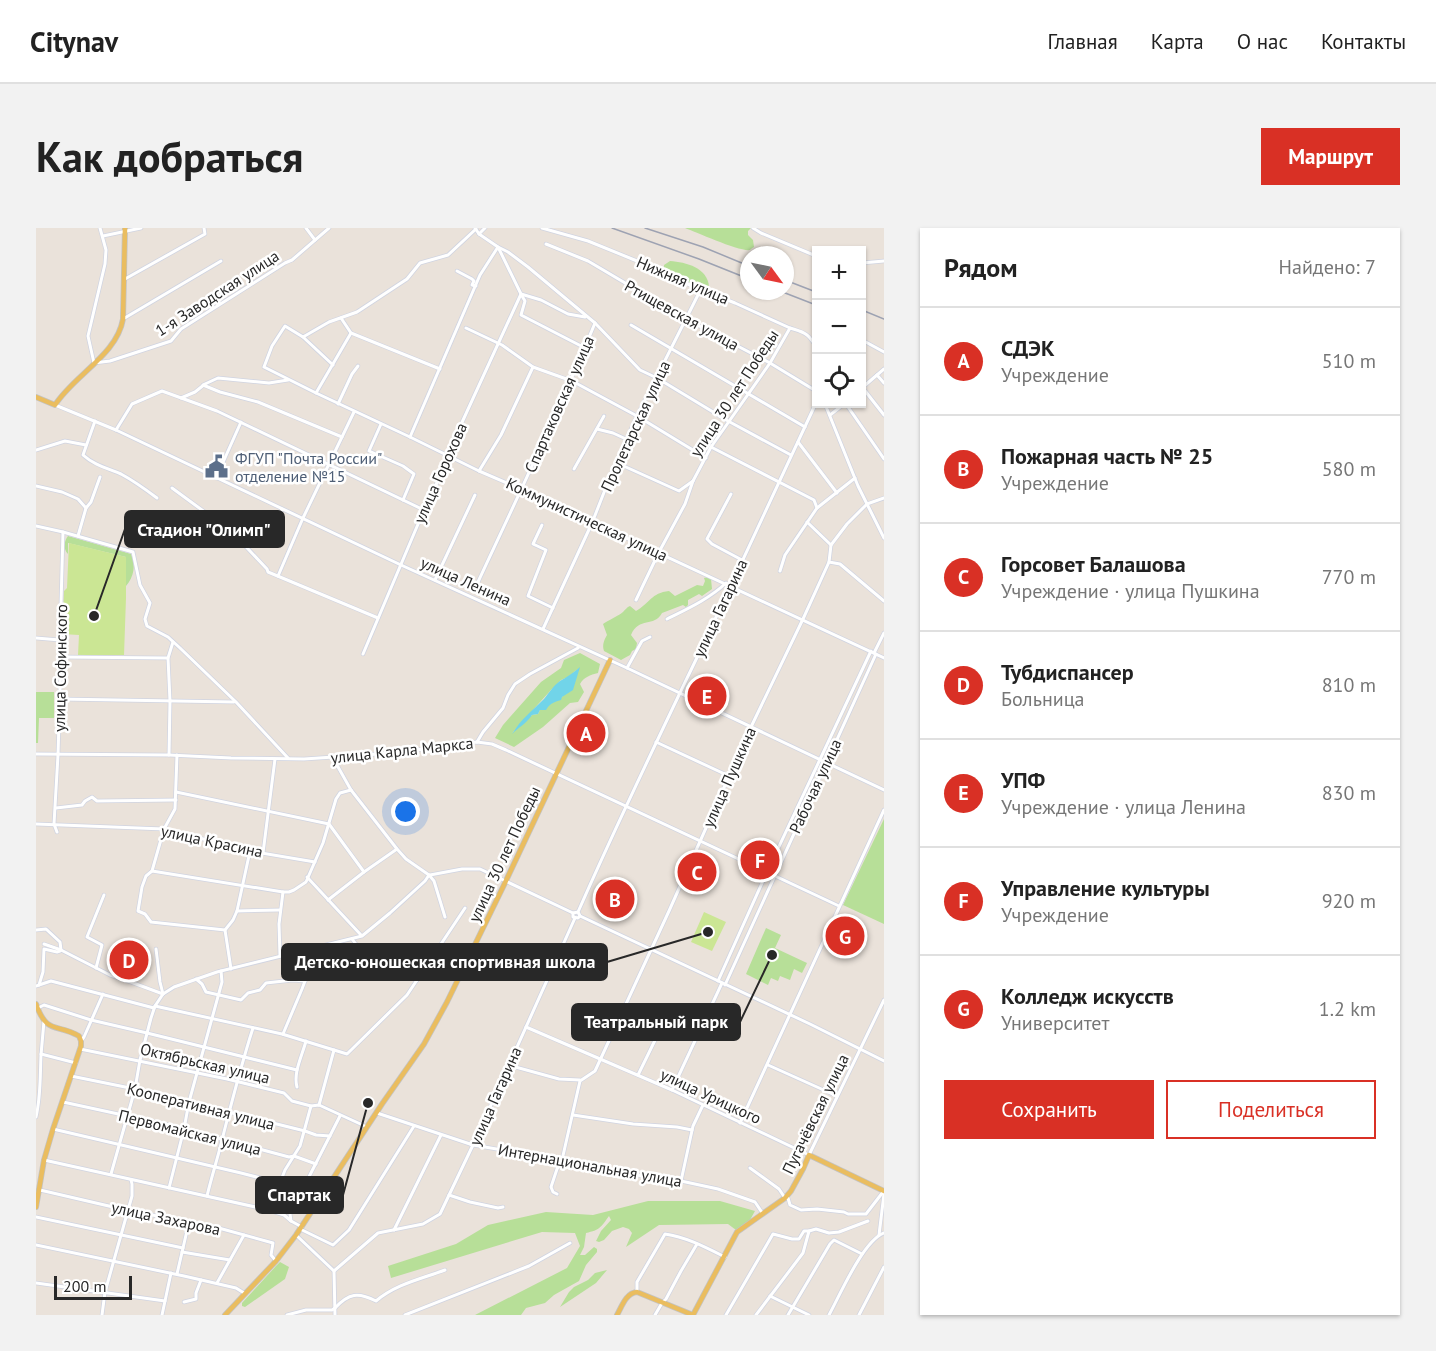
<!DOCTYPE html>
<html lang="ru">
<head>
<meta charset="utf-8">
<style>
  body { margin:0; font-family:"PT Sans",sans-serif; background:#f2f2f2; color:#222 }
  .controls { position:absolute; right:18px; top:18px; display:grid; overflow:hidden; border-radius:0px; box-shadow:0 2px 4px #0004 }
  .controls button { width:54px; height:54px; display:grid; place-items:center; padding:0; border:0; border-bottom:2px solid #e0e0e0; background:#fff; color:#222; font:30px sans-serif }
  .compass { position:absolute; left:704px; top:18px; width:54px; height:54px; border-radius:50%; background:#fff; box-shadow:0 2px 4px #0004; rotate:123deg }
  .scale { position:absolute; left:18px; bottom:15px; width:78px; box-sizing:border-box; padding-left:6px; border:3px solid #282828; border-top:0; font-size:16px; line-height:21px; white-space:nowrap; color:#282828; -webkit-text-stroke:4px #fff; paint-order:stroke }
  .you { position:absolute; left:370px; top:584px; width:21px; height:21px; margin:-15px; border:4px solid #fff; border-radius:50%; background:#1a73e8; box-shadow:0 0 0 9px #1a73e833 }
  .badge { display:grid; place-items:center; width:39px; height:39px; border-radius:50%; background:#d93025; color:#fff; font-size:20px; font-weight:700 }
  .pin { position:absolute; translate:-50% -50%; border:3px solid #fff; box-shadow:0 2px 6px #0006 }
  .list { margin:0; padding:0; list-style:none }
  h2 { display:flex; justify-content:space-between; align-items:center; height:78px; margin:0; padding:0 24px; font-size:26px }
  h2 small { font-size:20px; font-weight:400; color:#767676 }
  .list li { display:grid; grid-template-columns:39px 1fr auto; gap:18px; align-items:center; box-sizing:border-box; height:108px; padding:0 24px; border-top:2px solid #e0e0e0 }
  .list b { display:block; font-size:22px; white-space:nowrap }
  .list p { margin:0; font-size:20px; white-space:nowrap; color:#767676 }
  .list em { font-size:20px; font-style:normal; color:#767676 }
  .actions { display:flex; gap:12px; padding:18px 24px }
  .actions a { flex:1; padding:14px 0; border:2px solid #d93025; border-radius:0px; text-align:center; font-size:21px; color:#d93025 }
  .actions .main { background:#d93025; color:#fff }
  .icon { flex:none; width:33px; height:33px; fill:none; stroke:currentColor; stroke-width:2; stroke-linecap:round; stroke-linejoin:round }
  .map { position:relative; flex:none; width:848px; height:1087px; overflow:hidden; border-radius:0px }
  header { display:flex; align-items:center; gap:36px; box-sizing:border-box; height:84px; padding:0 30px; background:#fff; border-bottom:2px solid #e0e0e0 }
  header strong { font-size:28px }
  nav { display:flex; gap:33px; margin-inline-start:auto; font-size:21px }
  .intro { display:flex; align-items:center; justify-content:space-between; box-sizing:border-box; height:144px; padding:0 36px }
  h1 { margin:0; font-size:42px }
  .button { padding:15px 27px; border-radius:0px; background:#d93025; color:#fff; font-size:21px; font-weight:700 }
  main { display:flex; gap:36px; padding:0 36px }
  aside { flex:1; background:#fff; border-radius:0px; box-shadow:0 2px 4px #0004 }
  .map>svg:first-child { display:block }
  .green { fill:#b7df98; fill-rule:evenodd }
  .pitch { fill:#cbe694 }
  .water { fill:#71d4e9 }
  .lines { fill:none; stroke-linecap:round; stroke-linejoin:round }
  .minor-casing { stroke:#d0d4e1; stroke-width:4.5 }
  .major-casing { stroke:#c3c3c3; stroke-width:6 }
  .minor { stroke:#fff; stroke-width:3 }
  .major { stroke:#eabd5f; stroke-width:4.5 }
  .rail { stroke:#9da2b2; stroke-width:1.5 }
  .labels { text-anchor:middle; stroke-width:5; stroke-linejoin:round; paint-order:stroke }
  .street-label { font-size:16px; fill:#282828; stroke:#fff }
  .service-label { font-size:16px; fill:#4e5e75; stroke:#fff; text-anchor:start }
  .leader { fill:none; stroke:#282828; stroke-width:2 }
  .callout-dot { fill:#282828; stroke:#fff; stroke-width:2 }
  .callout { fill:#282828; stroke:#282828; stroke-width:2 }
  .callout-label { font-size:18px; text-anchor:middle; font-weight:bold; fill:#fff }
</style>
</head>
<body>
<header>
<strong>Citynav</strong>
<nav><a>Главная</a><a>Карта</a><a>О нас</a><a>Контакты</a></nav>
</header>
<div class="intro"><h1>Как добраться</h1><a class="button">Маршрут</a></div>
<main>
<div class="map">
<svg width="848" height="1087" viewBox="0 0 848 1087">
  <rect width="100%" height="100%" fill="#eae2da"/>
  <g class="green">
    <path d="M649,0H715L712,3V7L717,12L718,19C716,20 715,21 714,22C704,24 660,4 649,0Z"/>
    <path d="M634,33C650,34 672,40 673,59L671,61L654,55L631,43L628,40V37Z"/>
    <path d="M32,308L95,326C100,337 98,349 90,358V329L32,315V326C27,321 28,313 32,308Z"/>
    <path d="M672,349L675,351L676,361L666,368L663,366L652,372V377L650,379L647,377L626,385C618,400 603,388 595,407L601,415L600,421L596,423L594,427L585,432L568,423C566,417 568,412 571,407L567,396C571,393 584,387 587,384C589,382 591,379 594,378L600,383C614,375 615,365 633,363L639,368L661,357L667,358L669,353L668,350Z"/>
    <path d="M544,425L564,436L562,445C554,447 548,449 544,456L548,464L542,474L534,475L507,499L478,519L459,510L467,497L505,454L525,440L528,432ZM543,440L526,469L504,482L502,486L496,487L476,505L515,462L525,452L532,449Z"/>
    <path d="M0,464H18V490H3L2,515H0Z"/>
    <path d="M848,591V696L807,677Z"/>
    <path d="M730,700L745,707L739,720L771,735L766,745L758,741L754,752L744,748L742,753L735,750L732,757L710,746Z"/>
    <path d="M612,973H684L719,983L714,992L700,1002L692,996L623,997L590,1019L596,1005L593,1001L587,999L576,1003L568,1012L563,1014L560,1013L565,1003L575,992L573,988C565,999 564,1002 550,1005L548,1019L544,1027H549L558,1019L561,1021V1024L550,1037L543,1053L518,1067L509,1075L490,1080L485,1087H439L531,1040L544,1018L539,1005L506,1004L355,1050L352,1038L420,1016L452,997L510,984L557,987Z"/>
    <path d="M244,1034L253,1039L249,1051L209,1079L206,1078V1075L240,1038Z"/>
    <path d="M571,1042L560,1055L524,1079L533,1064L538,1059L552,1052L559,1045Z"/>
  </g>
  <g class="pitch">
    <path d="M33,315L90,329V370L88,427H42L43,407L26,406L28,363L31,360Z"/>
    <path d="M668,684L690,694L676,723L655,714Z"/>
  </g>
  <path class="water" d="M544,439L537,462L526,469L525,472C518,474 513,476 510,482H504L502,486L496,487C491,495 483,499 476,506C486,490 495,484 508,471C513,465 517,458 524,453C531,449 537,445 544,439Z"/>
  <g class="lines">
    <defs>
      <g id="minor">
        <path d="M64,0L70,22L69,36L52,108L58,135L74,133L135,113L145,101L249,35L256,32L293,0"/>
        <path d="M270,0L279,12"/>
        <path d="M439,0L443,6L462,19L472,24L492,39L559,95L604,142L621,150L692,193L755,227"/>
        <path d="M506,0L552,13L606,35L625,41L649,55L699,75L754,100C760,102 766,103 771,107C775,110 776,114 780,117"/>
        <path d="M717,0L725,5L780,28"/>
        <path d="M443,6L449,0"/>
        <path d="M67,8L105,0"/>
        <path d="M510,16L552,33L650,91L734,135L780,163"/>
        <path d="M463,21L485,66L505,72L532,86L549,89"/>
        <path d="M826,35L848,33"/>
        <path d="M421,43L436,51L438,53L436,57L440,58"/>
        <path d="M89,51L169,6L168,0"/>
        <path d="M486,68L489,73L485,87L549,120"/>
        <path d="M305,90L315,105L404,141"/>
        <path d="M87,91L185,33"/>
        <path d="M595,97L769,199"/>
        <path d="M430,100L466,117L497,139L536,153L601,188L670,230"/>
        <path d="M267,109L293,94L321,84L371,51L384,35L412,27L440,1"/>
        <path d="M826,112L848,124"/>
        <path d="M297,137L267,109L249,98L236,118L228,139L280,165L374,209L443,243L485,261L848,430"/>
        <path d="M841,147L848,155"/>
        <path d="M167,157L184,164L222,174L306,209"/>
        <path d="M826,159L848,187"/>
        <path d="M827,159L848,141"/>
        <path d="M280,165L315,105"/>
        <path d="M145,170L159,164L169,156L182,150L233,155L252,152"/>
        <path d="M302,176L316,146L322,138"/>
        <path d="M789,176L822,258L848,310"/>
        <path d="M810,176L848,231"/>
        <path d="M19,177L80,202L365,337L591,440L848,562"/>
        <path d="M794,187L808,176"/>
        <path d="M59,193L47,227C58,237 71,240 85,246C98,253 109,261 121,270"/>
        <path d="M345,196L333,223L367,238L378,246L367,272"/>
        <path d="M561,201L577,205L590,211"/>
        <path d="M80,202L96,176L126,163L181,183L388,282"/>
        <path d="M374,209L444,47L462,19"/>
        <path d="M762,214L801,265"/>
        <path d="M675,219L778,272L781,280"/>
        <path d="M0,222L29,213L50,217"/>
        <path d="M581,235L643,263L657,253"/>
        <path d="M538,241L568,188"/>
        <path d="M443,243L465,207L497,139"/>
        <path d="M180,250L205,194"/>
        <path d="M0,258L26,264L42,271L50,280L55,274L64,249"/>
        <path d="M136,260L196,304L231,341L232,344L342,390"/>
        <path d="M695,266L671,311L676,316L706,332"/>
        <path d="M771,294L795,317L793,334L804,336L848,373"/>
        <path d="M216,295L232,305L235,304L246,281"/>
        <path d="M506,297L497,316L510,322L492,368L517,380"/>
        <path d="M0,298L27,304L97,324L104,357L114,375L109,391L111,398L132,409L144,420L200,474L252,530"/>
        <path d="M42,308L50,280"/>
        <path d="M795,317L811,296L831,276L848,270"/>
        <path d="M744,343L749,327L781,280L819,250"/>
        <path d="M242,348L267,290L318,184"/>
        <path d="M399,352L439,267"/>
        <path d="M442,354C482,268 523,183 559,95"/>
        <path d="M600,372L623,324L649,276L657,253L675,219L734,135L754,100"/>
        <path d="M631,391C651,381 673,371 690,355"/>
        <path d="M507,401L556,295L576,244L601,188L665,61"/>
        <path d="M0,410L24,412"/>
        <path d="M838,425L848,405"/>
        <path d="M327,426L388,282L396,268L411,227L485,66"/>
        <path d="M26,429L132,430"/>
        <path d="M591,440L606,413L614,409"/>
        <path d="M23,471L198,474"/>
        <path d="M441,514L447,504L467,480L472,467L479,456L494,446L542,420"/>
        <path d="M620,514L693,548"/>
        <path d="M0,526L133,527L195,530L268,531L357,525L441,514L456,516L470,522L803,678"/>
        <path d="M133,527L134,473L132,430L137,414"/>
        <path d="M141,527L139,581L128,601L116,643L110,648L106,659L102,683L109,686L115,694L189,702"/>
        <path d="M297,530L315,562L361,621L370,631L393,647L398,653L409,689"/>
        <path d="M140,564L293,596L328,644"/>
        <path d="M20,580L46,577L49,573L56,569L61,573L140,572"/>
        <path d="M0,596L128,601L214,623L279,634"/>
        <path d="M21,604L18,596L22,527L25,429L24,412L27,304"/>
        <path d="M227,625L239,531"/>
        <path d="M116,643L247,664H253L258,662L270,654L287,615L300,571L304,565L315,562"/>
        <path d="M394,647L426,641H444L537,685"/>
        <path d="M271,649L325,707"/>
        <path d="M292,672L328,644L361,621"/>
        <path d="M201,683L244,682"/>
        <path d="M542,684L537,685V689L542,690L544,688L542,684C582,593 625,504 668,415C706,335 743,255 780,175"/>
        <path d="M544,688L774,796L848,833"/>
        <path d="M0,702L10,701L24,714L25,722"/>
        <path d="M316,711C330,732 359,741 381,752"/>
        <path d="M8,716L25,722L74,747L92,753L127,766"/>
        <path d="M120,721L124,754L127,766"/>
        <path d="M244,728L243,696L247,664"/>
        <path d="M60,740L66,717L51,709L68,667"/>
        <path d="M195,741L189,702L197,692L201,683L214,623"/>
        <path d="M160,751L166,756L170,764L205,772L212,765L224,762L230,755L257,752L269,753"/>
        <path d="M682,753L731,644L835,423"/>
        <path d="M3,757L15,753L118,780"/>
        <path d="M689,757L840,426"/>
        <path d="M0,758L3,757L7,744L8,721L21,724L24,723"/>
        <path d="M119,778L246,806L311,826L371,767L429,680"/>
        <path d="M2,780L8,777L55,792L111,805L261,842"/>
        <path d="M490,799L636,862L773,927L848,772"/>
        <path d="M247,806L266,761L282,718"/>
        <path d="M45,813L48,809L67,766"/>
        <path d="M44,821L191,851L248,865L256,873L275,878L283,877L331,899"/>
        <path d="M5,826L40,835"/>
        <path d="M472,837L523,851L544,852"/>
        <path d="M732,837L801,868"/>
        <path d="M602,847L626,798"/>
        <path d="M35,848L99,861L269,903L280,907L294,908"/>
        <path d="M261,859C257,845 266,828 270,813"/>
        <path d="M636,862L686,755"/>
        <path d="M27,874L133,897L253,929L258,928L280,936"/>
        <path d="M283,877L298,822"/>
        <path d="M341,885L437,917L526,932L544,937L636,953H645L682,961L719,974L727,986"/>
        <path d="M537,887L597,896L641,899L656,902"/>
        <path d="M0,889C5,868 4,848 5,827C6,816 7,805 8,793"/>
        <path d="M704,895L848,582"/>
        <path d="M17,901L205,945L244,955L266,964"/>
        <path d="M8,932L233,982L248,987L255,993"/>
        <path d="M714,940L743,961L749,970H752L754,977L765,982L781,981L808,984L812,986H830L847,964"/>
        <path d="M75,946L99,861L104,832L115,790L119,778L127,766L138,759L181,744L326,708L354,685L389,653L393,647"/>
        <path d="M645,953L657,898L667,877"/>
        <path d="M244,955L249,942L264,918L275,878"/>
        <path d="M133,960L148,901L153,874L186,754L185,743"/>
        <path d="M4,962L90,982L179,999L237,1015L235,1027L240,1033"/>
        <path d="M521,966L517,964L515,959L521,941L526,932L544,853L559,843L633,683L715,499L767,391L793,334"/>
        <path d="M413,967L434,974L462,980L467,979"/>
        <path d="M171,968C176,947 183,926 188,904C197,869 206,834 217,800"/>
        <path d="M0,989L147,1020"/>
        <path d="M266,999L255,993L254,986L304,888"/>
        <path d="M264,1001L297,1017L313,1002L378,898"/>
        <path d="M358,1002L405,907"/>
        <path d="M260,1007L298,1043"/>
        <path d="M843,1007L848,966"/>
        <path d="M0,1017L148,1048L200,1060L208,1065"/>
        <path d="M146,1024L194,1032"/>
        <path d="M141,1046L153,994"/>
        <path d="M0,1055L129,1073"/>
        <path d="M181,1055L208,1007"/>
        <path d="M601,1064V1054L629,1006C650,1009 669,1019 689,1029"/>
        <path d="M734,1068L773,1087"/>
        <path d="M148,1074L160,1071V1065L165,1052"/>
        <path d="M299,1080C313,1065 322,1064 340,1073C360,1056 385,1051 409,1042"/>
        <path d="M66,1087L69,1064L96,968V956L95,952"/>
        <path d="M126,1087L135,1045"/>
        <path d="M251,1087L270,1082H296L299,1080"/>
        <path d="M299,1087L298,1043L342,1005L387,996L404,986L437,917L539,690"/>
        <path d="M369,1087L493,1038L534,1015"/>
        <path d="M619,1087L626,1075L630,1071L645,1043L661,1016"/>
        <path d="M690,1087L737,1006L756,1011H763L768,1003H773L780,1001L793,1005L803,1004L832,993"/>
        <path d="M720,1087L767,1025L773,1003"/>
        <path d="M752,1087L794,1016L798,1012L826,1026"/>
        <path d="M793,1087C804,1067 827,1013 848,1005"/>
        <path d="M823,1087L848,1039"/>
      </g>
      <g id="major">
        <path d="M0,169L19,177C38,147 81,127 87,91L89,0"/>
        <path d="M0,776C11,807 20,795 43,808L45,813V818L17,901L8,932L0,979"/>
        <path d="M189,1087L240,1033L260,1007L346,876L388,816L411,774L467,659L574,432"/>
        <path d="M581,1087C586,1078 590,1065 601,1064L657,1087L701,1004L749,970L755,963L767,941L773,927L848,963"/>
      </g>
    </defs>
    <use href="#minor" class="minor-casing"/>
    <use href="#major" class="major-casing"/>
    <use href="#minor" class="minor"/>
    <use href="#major" class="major"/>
    <g class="rail">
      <path d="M576,0L663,31L713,51"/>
      <path d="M609,0L667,19L713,38"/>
      <path d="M749,52L780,64"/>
      <path d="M744,63L780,77"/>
      <path d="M826,82L848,91"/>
    </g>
  </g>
  <defs>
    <symbol id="civic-bare" viewBox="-9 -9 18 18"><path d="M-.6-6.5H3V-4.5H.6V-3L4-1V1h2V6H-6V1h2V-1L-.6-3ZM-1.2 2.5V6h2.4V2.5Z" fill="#5c6f8a" stroke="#fff" stroke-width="2.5" paint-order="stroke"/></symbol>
  </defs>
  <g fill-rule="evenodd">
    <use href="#civic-bare" x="164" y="222" width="33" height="33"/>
  </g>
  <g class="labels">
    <g class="street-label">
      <text transform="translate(647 52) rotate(23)" y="6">Нижняя улица</text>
      <text transform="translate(181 65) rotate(-33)" y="6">1-я Заводская улица</text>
      <text transform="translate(646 87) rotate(29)" y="6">Ртищевская улица</text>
      <text transform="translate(698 165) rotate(-57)" y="6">улица 30 лет Победы</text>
      <text transform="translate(523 176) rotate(-66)" y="6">Спартаковская улица</text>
      <text transform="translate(599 198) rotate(-65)" y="6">Пролетарская улица</text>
      <text transform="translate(404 245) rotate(-66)" y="6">улица Горохова</text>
      <text transform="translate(551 291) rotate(25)" y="6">Коммунистическая улица</text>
      <text transform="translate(430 353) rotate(24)" y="6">улица Ленина</text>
      <text transform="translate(684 380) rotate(-65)" y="6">улица Гагарина</text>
      <text transform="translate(24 440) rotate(-89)" y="6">улица Софинского</text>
      <text transform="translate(366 522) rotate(-6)" y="6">улица Карла Маркса</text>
      <text transform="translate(693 549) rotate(-66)" y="6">улица Пушкина</text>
      <text transform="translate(779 558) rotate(-65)" y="6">Рабочая улица</text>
      <text transform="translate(176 613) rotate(12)" y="6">улица Красина</text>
      <text transform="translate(468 626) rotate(-65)" y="6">улица 30 лет Победы</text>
      <text transform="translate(169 835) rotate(13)" y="6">Октябрьская улица</text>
      <text transform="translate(459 868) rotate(-66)" y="6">улица Гагарина</text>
      <text transform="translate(675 868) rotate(25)" y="6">улица Урицкого</text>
      <text transform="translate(165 878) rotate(14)" y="6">Кооперативная улица</text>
      <text transform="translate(779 886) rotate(-64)" y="6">Пугачёвская улица</text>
      <text transform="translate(154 904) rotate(14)" y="6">Первомайская улица</text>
      <text transform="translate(554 937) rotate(10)" y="6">Интернациональная улица</text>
      <text transform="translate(130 990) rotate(12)" y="6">улица Захарова</text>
    </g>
    <g class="service-label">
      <text x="199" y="236">ФГУП "Почта России"<tspan x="199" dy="18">отделение №15</tspan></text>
    </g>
  </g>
  <path class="leader" d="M58 388L89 301M672 704L571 734M736 727L704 794M332 875L307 967"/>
  <g class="callout-dot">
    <circle cx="58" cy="388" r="6"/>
    <circle cx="672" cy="704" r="6"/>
    <circle cx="736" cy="727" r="6"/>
    <circle cx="332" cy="875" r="6"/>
  </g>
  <g class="callout">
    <rect x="89" y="283" width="159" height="36" rx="6"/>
    <rect x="246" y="716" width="325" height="36" rx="6"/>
    <rect x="536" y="776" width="168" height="36" rx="6"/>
    <rect x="220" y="949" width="87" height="36" rx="6"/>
  </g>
  <g class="callout-label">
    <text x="168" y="308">Стадион "Олимп"</text>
    <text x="409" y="740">Детско-юношеская спортивная школа</text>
    <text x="620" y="800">Театральный парк</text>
    <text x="263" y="973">Спартак</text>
  </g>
</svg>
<div class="controls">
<button>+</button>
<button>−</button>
<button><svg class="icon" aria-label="locate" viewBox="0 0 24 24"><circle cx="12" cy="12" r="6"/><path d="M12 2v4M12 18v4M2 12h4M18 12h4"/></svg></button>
</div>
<svg class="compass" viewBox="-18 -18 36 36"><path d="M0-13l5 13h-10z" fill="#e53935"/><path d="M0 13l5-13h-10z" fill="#767676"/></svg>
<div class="scale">200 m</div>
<div class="you"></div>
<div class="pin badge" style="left:550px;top:505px">A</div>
<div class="pin badge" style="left:579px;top:671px">B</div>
<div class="pin badge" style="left:661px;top:644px">C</div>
<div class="pin badge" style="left:93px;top:732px">D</div>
<div class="pin badge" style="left:671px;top:468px">E</div>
<div class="pin badge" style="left:724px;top:632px">F</div>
<div class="pin badge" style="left:809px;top:708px">G</div>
</div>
<aside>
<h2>Рядом<small>Найдено: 7</small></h2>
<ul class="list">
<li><span class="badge">A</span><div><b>СДЭК</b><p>Учреждение</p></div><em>510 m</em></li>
<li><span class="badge">B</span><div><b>Пожарная часть № 25</b><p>Учреждение</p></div><em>580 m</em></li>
<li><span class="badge">C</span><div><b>Горсовет Балашова</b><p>Учреждение · улица Пушкина</p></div><em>770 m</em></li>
<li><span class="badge">D</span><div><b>Тубдиспансер</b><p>Больница</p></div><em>810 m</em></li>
<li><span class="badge">E</span><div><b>УПФ</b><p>Учреждение · улица Ленина</p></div><em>830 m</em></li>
<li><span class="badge">F</span><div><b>Управление культуры</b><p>Учреждение</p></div><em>920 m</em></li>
<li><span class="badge">G</span><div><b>Колледж искусств</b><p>Университет</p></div><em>1.2 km</em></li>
</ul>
<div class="actions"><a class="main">Сохранить</a><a>Поделиться</a></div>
</aside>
</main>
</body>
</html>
